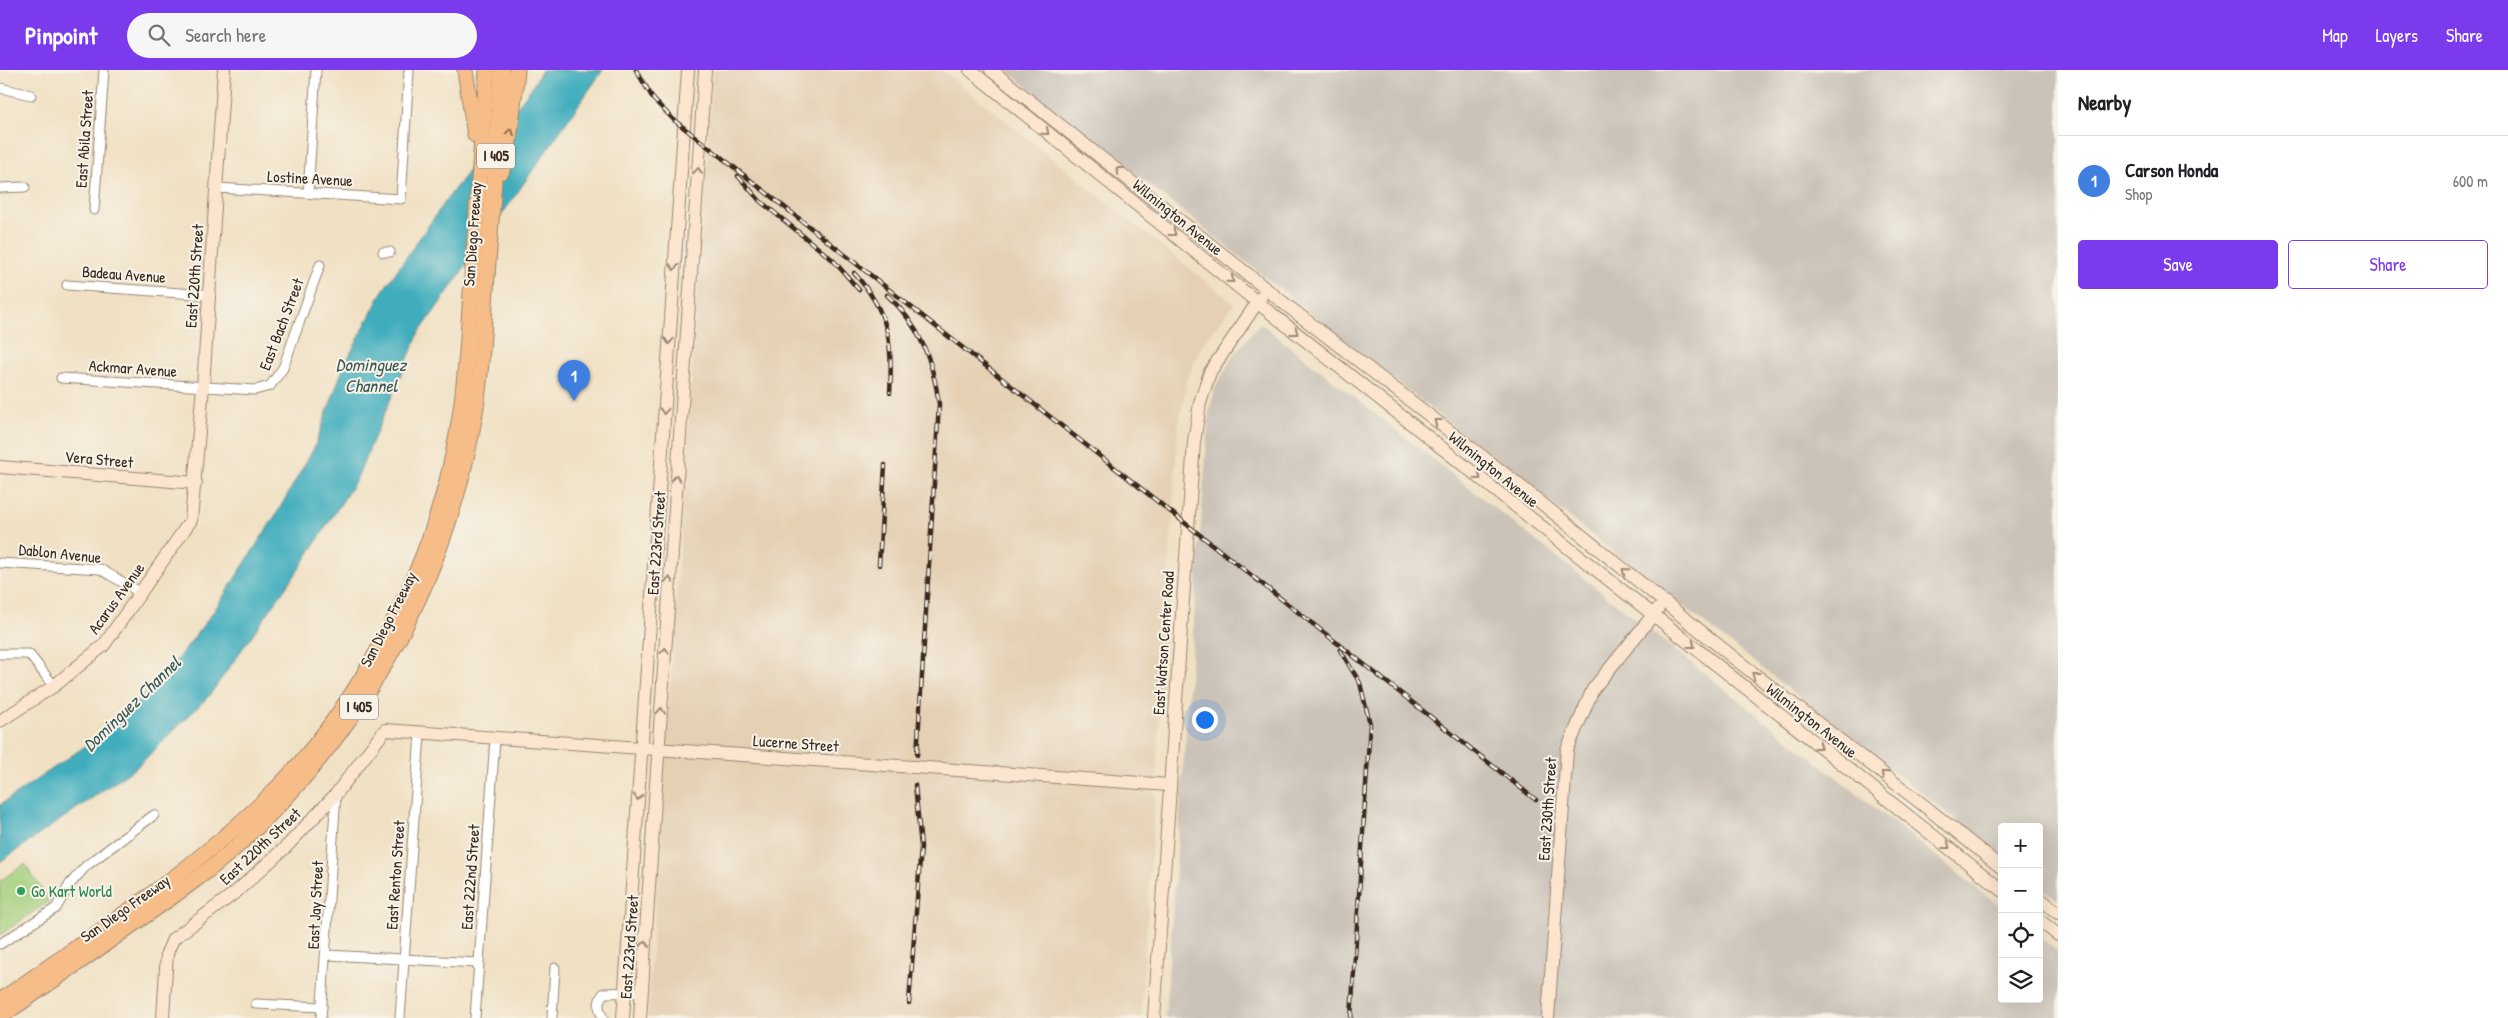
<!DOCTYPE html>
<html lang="en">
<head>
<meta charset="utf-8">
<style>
  body { margin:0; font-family:"Patrick Hand",sans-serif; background:#f6f6f6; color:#202124 }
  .controls { position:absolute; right:15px; bottom:15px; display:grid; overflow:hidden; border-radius:5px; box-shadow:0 5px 20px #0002 }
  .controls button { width:45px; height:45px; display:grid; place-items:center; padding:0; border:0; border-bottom:1px solid #e0e0e0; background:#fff; color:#202124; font:25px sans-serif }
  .you { position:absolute; left:1204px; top:649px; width:18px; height:18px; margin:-12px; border:4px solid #fff; border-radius:50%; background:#1a73e8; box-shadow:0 0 0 8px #1a73e833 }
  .badge { display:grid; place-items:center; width:32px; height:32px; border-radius:50%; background:#7c3aed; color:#fff; font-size:16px; font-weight:700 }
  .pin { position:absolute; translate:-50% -41px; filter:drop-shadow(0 1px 2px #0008) }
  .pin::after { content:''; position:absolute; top:26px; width:18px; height:15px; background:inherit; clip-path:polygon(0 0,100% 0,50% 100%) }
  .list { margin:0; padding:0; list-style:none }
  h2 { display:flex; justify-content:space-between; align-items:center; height:65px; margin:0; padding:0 20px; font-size:21px }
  h2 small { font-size:16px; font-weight:400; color:#757577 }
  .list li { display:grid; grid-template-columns:32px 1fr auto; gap:15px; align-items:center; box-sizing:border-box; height:90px; padding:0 20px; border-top:1px solid #e0e0e0 }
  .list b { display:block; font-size:19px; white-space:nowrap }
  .list p { margin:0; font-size:16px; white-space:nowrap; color:#757577 }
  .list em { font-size:16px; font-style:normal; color:#757577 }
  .actions { display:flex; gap:10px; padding:15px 20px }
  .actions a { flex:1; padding:11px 0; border:1px solid #7c3aed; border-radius:5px; text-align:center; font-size:18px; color:#7c3aed }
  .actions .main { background:#7c3aed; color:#fff }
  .icon { flex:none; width:28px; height:28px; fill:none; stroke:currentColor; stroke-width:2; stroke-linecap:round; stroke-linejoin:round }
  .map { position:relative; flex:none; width:2058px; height:948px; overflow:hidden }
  header { display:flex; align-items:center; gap:30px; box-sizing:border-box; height:70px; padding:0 25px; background:#7c3aed; color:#fff }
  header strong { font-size:24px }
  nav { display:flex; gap:28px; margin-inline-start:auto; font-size:18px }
  .search { width:350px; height:45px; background:#f6f6f6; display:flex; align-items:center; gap:12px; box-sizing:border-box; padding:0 18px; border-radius:28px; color:#757577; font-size:19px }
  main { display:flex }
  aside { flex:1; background:#fff }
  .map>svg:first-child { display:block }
  .built { fill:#e5d0b4 }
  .industrial { fill:#cbc2b8 }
  .green { fill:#a3cf7c; stroke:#6f7c4d }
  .water { fill:#3fadbd; stroke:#3d6c6e }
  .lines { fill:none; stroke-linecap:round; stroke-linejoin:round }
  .street-casing { stroke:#968671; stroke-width:11 }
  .secondary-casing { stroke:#968671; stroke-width:14 }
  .highway-casing { stroke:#968671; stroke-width:17 }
  .street { stroke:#fff; stroke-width:9 }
  .secondary { stroke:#fce5cf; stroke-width:12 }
  .highway { stroke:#f7bd88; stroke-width:15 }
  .rail-casing { stroke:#3b2a1e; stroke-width:4.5 }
  .rail { stroke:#f7f3e8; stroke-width:2.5; stroke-dasharray:8; stroke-linecap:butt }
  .oneway { stroke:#906c4e }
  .oneway2 { stroke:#9c8876 }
  .leisure-dot { fill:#2e9e5b; stroke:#f7f3e8; stroke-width:2 }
  .labels { text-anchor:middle; stroke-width:4; stroke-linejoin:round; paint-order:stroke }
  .shield { fill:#f7f3e8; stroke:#73665b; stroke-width:1 }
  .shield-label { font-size:15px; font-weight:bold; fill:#3b2a1e }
  .street-label { font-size:16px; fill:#3b2a1e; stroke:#f7f3e8 }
  .leisure-label { font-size:16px; fill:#27864d; stroke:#f7f3e8; text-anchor:start }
  .water-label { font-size:18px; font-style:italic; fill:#3c5856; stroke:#f7f3e8 }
</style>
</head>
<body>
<header>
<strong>Pinpoint</strong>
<div class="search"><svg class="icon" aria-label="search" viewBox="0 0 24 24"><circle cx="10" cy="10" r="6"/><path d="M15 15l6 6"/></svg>Search here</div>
<nav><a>Map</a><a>Layers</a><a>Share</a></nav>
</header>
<main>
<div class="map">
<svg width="2058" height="948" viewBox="0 0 2058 948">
  <rect width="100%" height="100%" fill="#f7f3e8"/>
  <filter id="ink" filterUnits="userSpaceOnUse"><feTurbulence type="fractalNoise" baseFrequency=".02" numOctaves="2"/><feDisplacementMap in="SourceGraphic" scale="10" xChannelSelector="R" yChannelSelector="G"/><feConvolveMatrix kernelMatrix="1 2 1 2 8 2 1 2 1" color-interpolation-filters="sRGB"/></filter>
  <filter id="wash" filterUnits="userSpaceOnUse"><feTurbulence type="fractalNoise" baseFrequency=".0096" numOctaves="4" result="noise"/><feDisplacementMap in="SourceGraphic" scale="20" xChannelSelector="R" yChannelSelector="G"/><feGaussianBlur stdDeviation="1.12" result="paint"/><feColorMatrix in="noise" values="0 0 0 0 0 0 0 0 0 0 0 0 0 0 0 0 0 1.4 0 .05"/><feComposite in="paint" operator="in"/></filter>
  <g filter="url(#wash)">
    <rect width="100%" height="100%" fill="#f1e1c4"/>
    <path class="built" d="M713,0H942L1234,234L1201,277L1188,307L1178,357L1141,948H647Z"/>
    <g class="industrial">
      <path d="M1006,0H2058V830L2039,816V757H2002V786L1375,295Z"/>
      <path d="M1260,253L2002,838V929H2039V867L2058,882V948H1165L1209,343L1215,318L1234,285Z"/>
    </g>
    <path class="green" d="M25,794L49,831L0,865V811Z"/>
    <path class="water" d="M542,0H603L419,263L356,410L297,502L209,626L138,696L0,792V735L110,659L169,600L214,541L277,443L314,378L344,296L382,222L447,129L532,17Z"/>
  </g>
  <g filter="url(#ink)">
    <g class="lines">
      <defs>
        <g id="street">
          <path d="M0,18L31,25"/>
          <path d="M0,118L25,117"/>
          <path d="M217,118L401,129L409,0"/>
          <path d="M308,123L316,0"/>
          <path d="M94,140L104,0"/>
          <path d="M383,182H390"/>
          <path d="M67,215L209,225"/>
          <path d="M61,308L255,320L270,316L283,298L320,195"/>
          <path d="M0,493L100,499L141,523"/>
          <path d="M0,584H29L54,616"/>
          <path d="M0,874L56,838L70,814L86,796L154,745"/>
          <path d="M327,885L478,893"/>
          <path d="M256,934L322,937"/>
          <path d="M321,948L336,724"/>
          <path d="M400,948L420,664"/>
          <path d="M475,948L495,669"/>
          <path d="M552,948L555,898"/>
          <path d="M603,948C598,939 597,931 604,923L642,922"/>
        </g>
        <g id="secondary">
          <path d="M970,0L1257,232L2002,820"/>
          <path d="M991,0L1285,234L1509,407L1739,592L1922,734L2002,798"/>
          <path d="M0,397L196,413"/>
          <path d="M0,651L54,616L104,575L191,450L203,317L224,0"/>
          <path d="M2039,828L2058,843"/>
          <path d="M2039,850L2058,865"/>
          <path d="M163,948L167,883L173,869L236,822L287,776L336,724L385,660L1169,715"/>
          <path d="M623,948L688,0"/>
          <path d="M640,948L705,0"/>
          <path d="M1154,948L1194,372L1200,333L1210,302L1261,227"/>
          <path d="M1548,948L1567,680L1593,619L1658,539"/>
        </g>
        <g id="highway">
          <path d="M465,0L475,65"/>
          <path d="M502,101L509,72L517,0"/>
          <path d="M0,931C90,867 184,808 264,731C355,645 430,503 454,380C466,323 468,265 472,207C477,138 482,69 487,0"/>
          <path d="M0,947C45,916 91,884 136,852C170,828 206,804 237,776C359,665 441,522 472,360C482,309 483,257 487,206C492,137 497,69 502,0"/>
        </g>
      </defs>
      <use href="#street" class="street-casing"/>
      <use href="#secondary" class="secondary-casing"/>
      <use href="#highway" class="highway-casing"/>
      <use href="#street" class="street"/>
      <use href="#secondary" class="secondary"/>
      <use href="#highway" class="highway"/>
      <defs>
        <g id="rail">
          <path d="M636,0L654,30L674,50L1536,730"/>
          <path d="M738,106L760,131L833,190L859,220"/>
          <path d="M854,203C889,242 893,272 890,323"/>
          <path d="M887,225C920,255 933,291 939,334L917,685"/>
          <path d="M879,495L885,395"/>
          <path d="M1340,580L1360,613L1370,654L1351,948"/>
          <path d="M909,933L921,777L915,715"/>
        </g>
      </defs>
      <use href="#rail" class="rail-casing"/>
      <use href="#rail" class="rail"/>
    </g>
    <defs><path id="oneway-chevron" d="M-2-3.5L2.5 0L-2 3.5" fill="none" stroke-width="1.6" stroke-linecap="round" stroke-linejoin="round" transform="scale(1.25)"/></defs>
    <use class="oneway" href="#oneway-chevron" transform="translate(510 62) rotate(-83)"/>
    <g class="oneway2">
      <use href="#oneway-chevron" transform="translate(1046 62) rotate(40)"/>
      <use href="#oneway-chevron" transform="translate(1119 100) rotate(-142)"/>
      <use href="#oneway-chevron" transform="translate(698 101) rotate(-86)"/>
      <use href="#oneway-chevron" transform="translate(1173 163) rotate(38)"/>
      <use href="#oneway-chevron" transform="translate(674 197) rotate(94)"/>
      <use href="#oneway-chevron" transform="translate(1231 210) rotate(40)"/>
      <use href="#oneway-chevron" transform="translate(1295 262) rotate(38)"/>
      <use href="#oneway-chevron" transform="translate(669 271) rotate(94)"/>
      <use href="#oneway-chevron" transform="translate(664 341) rotate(94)"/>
      <use href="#oneway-chevron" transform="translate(1437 352) rotate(-142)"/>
      <use href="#oneway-chevron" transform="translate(1478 407) rotate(39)"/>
      <use href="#oneway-chevron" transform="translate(676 408) rotate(-86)"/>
      <use href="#oneway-chevron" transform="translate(1625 501) rotate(-141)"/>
      <use href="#oneway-chevron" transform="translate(669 510) rotate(-86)"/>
      <use href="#oneway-chevron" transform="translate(1692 575) rotate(38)"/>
      <use href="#oneway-chevron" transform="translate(665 581) rotate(-86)"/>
      <use href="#oneway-chevron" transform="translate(1755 605) rotate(-142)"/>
      <use href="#oneway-chevron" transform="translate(661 641) rotate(-86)"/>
      <use href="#oneway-chevron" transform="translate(1819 676) rotate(38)"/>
      <use href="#oneway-chevron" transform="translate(1884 704) rotate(-142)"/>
      <use href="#oneway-chevron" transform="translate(638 727) rotate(94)"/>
      <use href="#oneway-chevron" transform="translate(1947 776) rotate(38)"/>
      <use href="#oneway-chevron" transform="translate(645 874) rotate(-86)"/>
    </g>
  </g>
  <circle class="leisure-dot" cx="21" cy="821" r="5"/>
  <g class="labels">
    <g class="shield">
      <rect x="477" y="73.5" width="38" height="25" rx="4"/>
      <rect x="340" y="624.5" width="38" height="25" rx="4"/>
    </g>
    <g class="shield-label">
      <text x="496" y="91">I 405</text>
      <text x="359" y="642">I 405</text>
    </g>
    <g class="street-label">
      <text transform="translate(84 69) rotate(-86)" y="6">East Abila Street</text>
      <text transform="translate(310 108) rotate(3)" y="6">Lostine Avenue</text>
      <text transform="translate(1178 147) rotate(39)" y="6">Wilmington Avenue</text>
      <text transform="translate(472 164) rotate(-86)" y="6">San Diego Freeway</text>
      <text transform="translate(124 204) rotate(4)" y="6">Badeau Avenue</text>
      <text transform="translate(194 206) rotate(-86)" y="6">East 220th Street</text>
      <text transform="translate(281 254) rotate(-69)" y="6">East Bach Street</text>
      <text transform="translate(133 298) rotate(4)" y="6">Ackmar Avenue</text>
      <text transform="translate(99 389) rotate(5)" y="6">Vera Street</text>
      <text transform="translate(1494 399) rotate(39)" y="6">Wilmington Avenue</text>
      <text transform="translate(656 473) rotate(-86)" y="6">East 223rd Street</text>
      <text transform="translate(60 483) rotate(6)" y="6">Dablon Avenue</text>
      <text transform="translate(116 528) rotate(-54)" y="6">Acarus Avenue</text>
      <text transform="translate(388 549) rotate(-63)" y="6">San Diego Freeway</text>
      <text transform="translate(1163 573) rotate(-86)" y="6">East Watson Center Road</text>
      <text transform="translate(1812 650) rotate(38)" y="6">Wilmington Avenue</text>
      <text transform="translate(796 673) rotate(4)" y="6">Lucerne Street</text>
      <text transform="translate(1547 739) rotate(-86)" y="6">East 230th Street</text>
      <text transform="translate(260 776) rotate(-43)" y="6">East 220th Street</text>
      <text transform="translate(395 805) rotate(-86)" y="6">East Renton Street</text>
      <text transform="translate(470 807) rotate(-86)" y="6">East 222nd Street</text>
      <text transform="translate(315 835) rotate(-87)" y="6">East Jay Street</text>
      <text transform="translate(125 838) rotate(-35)" y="6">San Diego Freeway</text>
      <text transform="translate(629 877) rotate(-86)" y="6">East 223rd Street</text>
    </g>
    <g class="leisure-label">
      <text x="31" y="827">Go Kart World</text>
    </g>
    <g class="water-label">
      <text x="371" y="301">Dominguez<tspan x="371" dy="21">Channel</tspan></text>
      <text transform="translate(132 634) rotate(-44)" y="6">Dominguez Channel</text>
    </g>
  </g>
</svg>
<div class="controls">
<button>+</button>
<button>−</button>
<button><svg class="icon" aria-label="locate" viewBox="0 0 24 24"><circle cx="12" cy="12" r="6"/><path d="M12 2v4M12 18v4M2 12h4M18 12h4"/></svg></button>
<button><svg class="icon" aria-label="layers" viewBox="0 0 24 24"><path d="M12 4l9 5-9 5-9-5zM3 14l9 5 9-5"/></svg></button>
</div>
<div class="you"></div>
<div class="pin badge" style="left:574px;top:331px;background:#3f7fe0">1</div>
</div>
<aside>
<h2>Nearby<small></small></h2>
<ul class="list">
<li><span class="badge" style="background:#3f7fe0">1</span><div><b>Carson Honda</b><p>Shop</p></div><em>600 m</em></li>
</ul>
<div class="actions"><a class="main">Save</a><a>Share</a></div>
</aside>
</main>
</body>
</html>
